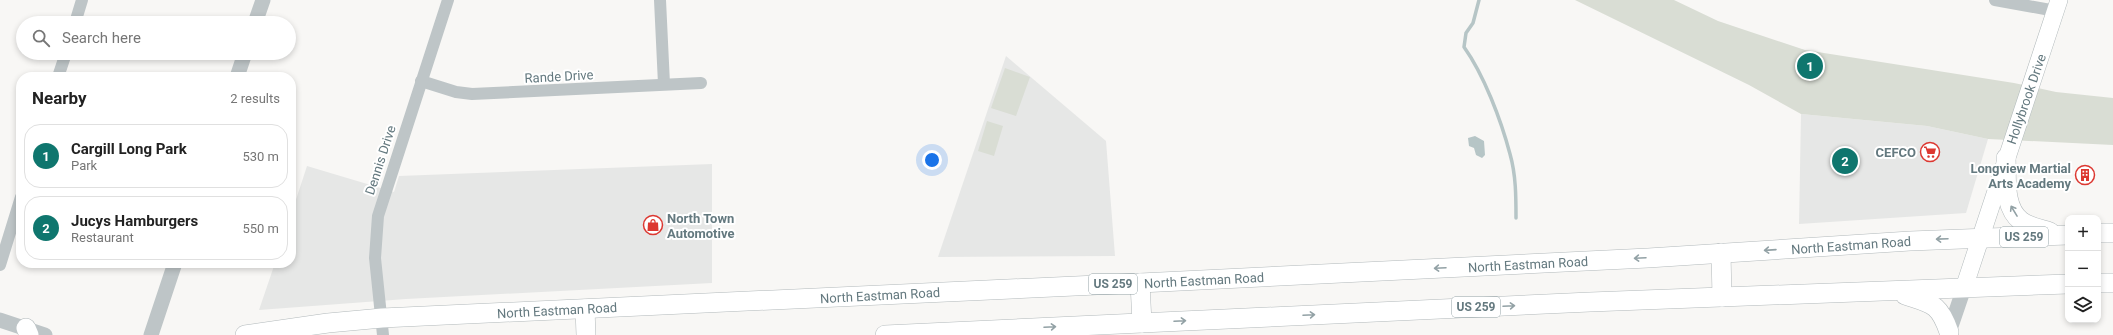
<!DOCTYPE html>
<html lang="en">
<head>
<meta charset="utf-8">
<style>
  body { margin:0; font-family:Roboto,sans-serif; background:#f6f6f6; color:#222 }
  .controls { position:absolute; right:12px; bottom:12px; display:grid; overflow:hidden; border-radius:8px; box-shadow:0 2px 6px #0003 }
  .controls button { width:36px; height:36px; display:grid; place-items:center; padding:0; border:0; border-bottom:1px solid #e0e0e0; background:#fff; color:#222; font:20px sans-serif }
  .you { position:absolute; left:932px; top:160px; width:14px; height:14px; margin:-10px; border:3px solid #fff; border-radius:50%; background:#1a73e8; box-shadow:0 0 0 6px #1a73e833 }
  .badge { display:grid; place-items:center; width:26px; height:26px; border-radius:50%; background:#0f766e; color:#fff; font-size:13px; font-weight:700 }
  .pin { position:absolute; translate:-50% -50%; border:2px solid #fff; box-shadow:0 1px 4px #0006 }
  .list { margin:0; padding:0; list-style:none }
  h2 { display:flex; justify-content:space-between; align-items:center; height:52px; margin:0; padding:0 16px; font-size:17px }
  h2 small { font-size:13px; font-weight:400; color:#767676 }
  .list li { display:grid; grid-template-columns:26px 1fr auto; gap:12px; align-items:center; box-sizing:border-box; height:64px; margin:0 8px 8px; padding:0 8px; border:1px solid #e0e0e0; border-radius:16px }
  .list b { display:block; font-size:15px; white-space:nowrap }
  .list p { margin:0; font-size:13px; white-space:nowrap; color:#767676 }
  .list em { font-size:13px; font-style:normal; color:#767676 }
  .icon { flex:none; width:22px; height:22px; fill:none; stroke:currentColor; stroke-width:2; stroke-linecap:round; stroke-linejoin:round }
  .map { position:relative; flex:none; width:2113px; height:335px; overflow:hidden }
  .search { position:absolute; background:#fff; box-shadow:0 2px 6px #0003; left:16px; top:16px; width:280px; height:44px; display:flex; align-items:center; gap:10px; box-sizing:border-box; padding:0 14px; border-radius:22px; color:#767676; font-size:15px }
  .panel { position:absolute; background:#fff; box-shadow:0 2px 6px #0003; left:16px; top:72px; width:280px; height:196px; border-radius:16px }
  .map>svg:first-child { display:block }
  .built { fill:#e6e7e6 }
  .green { fill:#d9ddd4 }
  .water { fill:#b6c5c6 }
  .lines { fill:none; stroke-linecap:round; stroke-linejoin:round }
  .stream { stroke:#b6c5c6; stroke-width:3.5 }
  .secondary-casing { stroke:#b1b9bb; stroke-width:18 }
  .primary-casing { stroke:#b2b9bb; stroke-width:20 }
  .minor { stroke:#bec5c7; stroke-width:12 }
  .tertiary { stroke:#bec5c7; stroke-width:15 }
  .secondary { stroke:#fff; stroke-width:17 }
  .primary { stroke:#fff; stroke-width:19 }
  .oneway { stroke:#92a1a5 }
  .labels { text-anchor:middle; stroke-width:4; stroke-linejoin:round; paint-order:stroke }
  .shield { fill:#fff; stroke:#92a1a5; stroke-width:1 }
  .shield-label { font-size:12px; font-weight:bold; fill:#64797f }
  .street-label { font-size:13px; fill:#64797f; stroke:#fff }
  .poi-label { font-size:13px; font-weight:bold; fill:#64797f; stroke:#fff; text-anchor:end }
</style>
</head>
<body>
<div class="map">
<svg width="2113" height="335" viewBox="0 0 2113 335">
  <rect width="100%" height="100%" fill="#f8f7f5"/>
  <g class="built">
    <path d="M1006,56L1106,141L1115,256L938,257Z"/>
    <path d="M1801,114L1927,126L1988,139L1966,213L1799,224Z"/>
    <path d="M712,164V283L406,299L259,310L275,263H291V215L307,166L394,192L399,176Z"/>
  </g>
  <g class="green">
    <path d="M1575,0H1674L1718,21L1805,50L2014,83L2056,92L2113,98V145L1988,139L1927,126L1801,114L1749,85Z"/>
    <path d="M1005,68L1030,77L1016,116L991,108Z"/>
    <path d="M987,121L1003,126L994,156L978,151Z"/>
  </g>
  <path class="water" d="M1475,136L1484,141L1485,155L1482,158L1476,155L1474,148L1469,146L1468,138Z"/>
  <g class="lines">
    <path class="stream" d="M1479,0L1473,23L1466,33L1464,47C1484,75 1501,120 1510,154C1516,175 1516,197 1516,218"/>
    <defs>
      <path id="secondary" d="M1964,288L2059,0"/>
      <g id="primary">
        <path d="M2006,158C2007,178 2003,207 2021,221C2029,227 2041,229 2050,232"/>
        <path d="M2098,233H2113"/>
        <path d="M1721,253L1722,297"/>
        <path d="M1140,283L1142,323"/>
        <path d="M2098,283H2113"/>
        <path d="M1905,295C1932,304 1939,303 1949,332"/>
        <path d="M585,309L586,335"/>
        <path d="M26,328L29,335"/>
        <path d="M245,335L328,323L382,318L1140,283L1648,258L1910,241L2068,235"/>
        <path d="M885,335L1590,302L2068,284"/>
      </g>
    </defs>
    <use href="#secondary" class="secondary-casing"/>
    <use href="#primary" class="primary-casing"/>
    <g class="minor">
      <path d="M660,0L664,84"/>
      <path d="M1995,0L2056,11"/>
      <path d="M75,23L82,0"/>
      <path d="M58,77L66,53"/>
      <path d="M421,81L456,92L472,94L701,83"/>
      <path d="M0,265L21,197"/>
      <path d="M383,335L375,258L378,216L448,0"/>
    </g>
    <g class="tertiary">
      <path d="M255,23L263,0"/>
      <path d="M237,77L245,53"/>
      <path d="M0,320L45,335"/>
      <path d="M151,335L175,263"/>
      <path d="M1948,335L1964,288"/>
    </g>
    <use href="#secondary" class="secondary"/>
    <use href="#primary" class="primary"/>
  </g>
  <defs><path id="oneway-shaft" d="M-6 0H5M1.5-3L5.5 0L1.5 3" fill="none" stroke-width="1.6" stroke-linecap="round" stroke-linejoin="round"/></defs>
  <g class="oneway">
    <use href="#oneway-shaft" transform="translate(2014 211) rotate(-121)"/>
    <use href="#oneway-shaft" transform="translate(1942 239) rotate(178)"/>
    <use href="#oneway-shaft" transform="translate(1770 250) rotate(176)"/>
    <use href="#oneway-shaft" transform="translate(1640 258) rotate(177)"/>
    <use href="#oneway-shaft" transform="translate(1440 268) rotate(177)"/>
    <use href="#oneway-shaft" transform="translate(1509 306) rotate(-3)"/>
    <use href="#oneway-shaft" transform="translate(1309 315) rotate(-3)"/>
    <use href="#oneway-shaft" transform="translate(1180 321) rotate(-3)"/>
    <use href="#oneway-shaft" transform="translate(1050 327) rotate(-3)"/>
  </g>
  <defs>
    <symbol id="supermarket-ring" viewBox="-11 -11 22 22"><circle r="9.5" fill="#fff" stroke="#dc3831" stroke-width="1.5"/><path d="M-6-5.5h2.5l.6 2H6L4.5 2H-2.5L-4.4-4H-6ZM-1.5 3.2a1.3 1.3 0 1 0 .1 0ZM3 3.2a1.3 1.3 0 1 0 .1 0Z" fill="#dc3831"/></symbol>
    <symbol id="building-ring" viewBox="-11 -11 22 22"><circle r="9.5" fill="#fff" stroke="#dc3831" stroke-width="1.5"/><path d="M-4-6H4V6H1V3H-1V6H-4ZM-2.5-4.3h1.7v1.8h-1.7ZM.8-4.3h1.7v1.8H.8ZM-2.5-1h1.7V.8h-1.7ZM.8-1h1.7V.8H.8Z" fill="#dc3831"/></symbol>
    <symbol id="shop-ring" viewBox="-11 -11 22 22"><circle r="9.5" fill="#fff" stroke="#dc3831" stroke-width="1.5"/><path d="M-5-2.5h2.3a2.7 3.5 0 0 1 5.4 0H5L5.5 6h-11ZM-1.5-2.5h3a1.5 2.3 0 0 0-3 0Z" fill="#dc3831"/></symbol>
  </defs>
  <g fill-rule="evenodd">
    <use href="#supermarket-ring" x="1919" y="141" width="22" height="22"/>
    <use href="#building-ring" x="2074" y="164" width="22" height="22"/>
    <use href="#shop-ring" x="642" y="214" width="22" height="22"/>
  </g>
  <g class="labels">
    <g class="shield">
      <rect x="2000" y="227" width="48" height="20" rx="3"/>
      <rect x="1089" y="274" width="48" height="20" rx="3"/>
      <rect x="1452" y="297" width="48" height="20" rx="3"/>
    </g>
    <g class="shield-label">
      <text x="2024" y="241">US 259</text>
      <text x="1113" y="288">US 259</text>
      <text x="1476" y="311">US 259</text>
    </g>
    <g class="street-label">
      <text transform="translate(559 76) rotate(-3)" y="5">Rande Drive</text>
      <text transform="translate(2026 99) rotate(-71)" y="5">Hollybrook Drive</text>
      <text transform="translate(380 160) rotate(-72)" y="5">Dennis Drive</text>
      <text transform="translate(1851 245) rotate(-4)" y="5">North Eastman Road</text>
      <text transform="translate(1528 264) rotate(-3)" y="5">North Eastman Road</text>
      <text transform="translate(1204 280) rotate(-3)" y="5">North Eastman Road</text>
      <text transform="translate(880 295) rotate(-3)" y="5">North Eastman Road</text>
      <text transform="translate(557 310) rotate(-3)" y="5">North Eastman Road</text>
    </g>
    <g class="poi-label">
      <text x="1916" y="157">CEFCO</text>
      <text x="2071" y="173">Longview Martial<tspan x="2071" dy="15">Arts Academy</tspan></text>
      <text x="667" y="223" text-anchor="start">North Town<tspan x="667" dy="15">Automotive</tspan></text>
    </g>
  </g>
</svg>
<div class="controls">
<button>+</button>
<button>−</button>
<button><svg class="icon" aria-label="layers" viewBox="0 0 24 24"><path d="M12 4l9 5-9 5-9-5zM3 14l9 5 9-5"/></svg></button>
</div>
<div class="you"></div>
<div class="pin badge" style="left:1810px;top:66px">1</div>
<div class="pin badge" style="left:1845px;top:161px">2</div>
<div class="search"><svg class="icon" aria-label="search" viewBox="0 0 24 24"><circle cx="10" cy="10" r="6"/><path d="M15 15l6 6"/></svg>Search here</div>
<section class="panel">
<h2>Nearby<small>2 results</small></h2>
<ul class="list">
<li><span class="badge">1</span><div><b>Cargill Long Park</b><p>Park</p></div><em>530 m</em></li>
<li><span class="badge">2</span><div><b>Jucys Hamburgers</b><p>Restaurant</p></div><em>550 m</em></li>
</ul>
</section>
</div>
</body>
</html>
